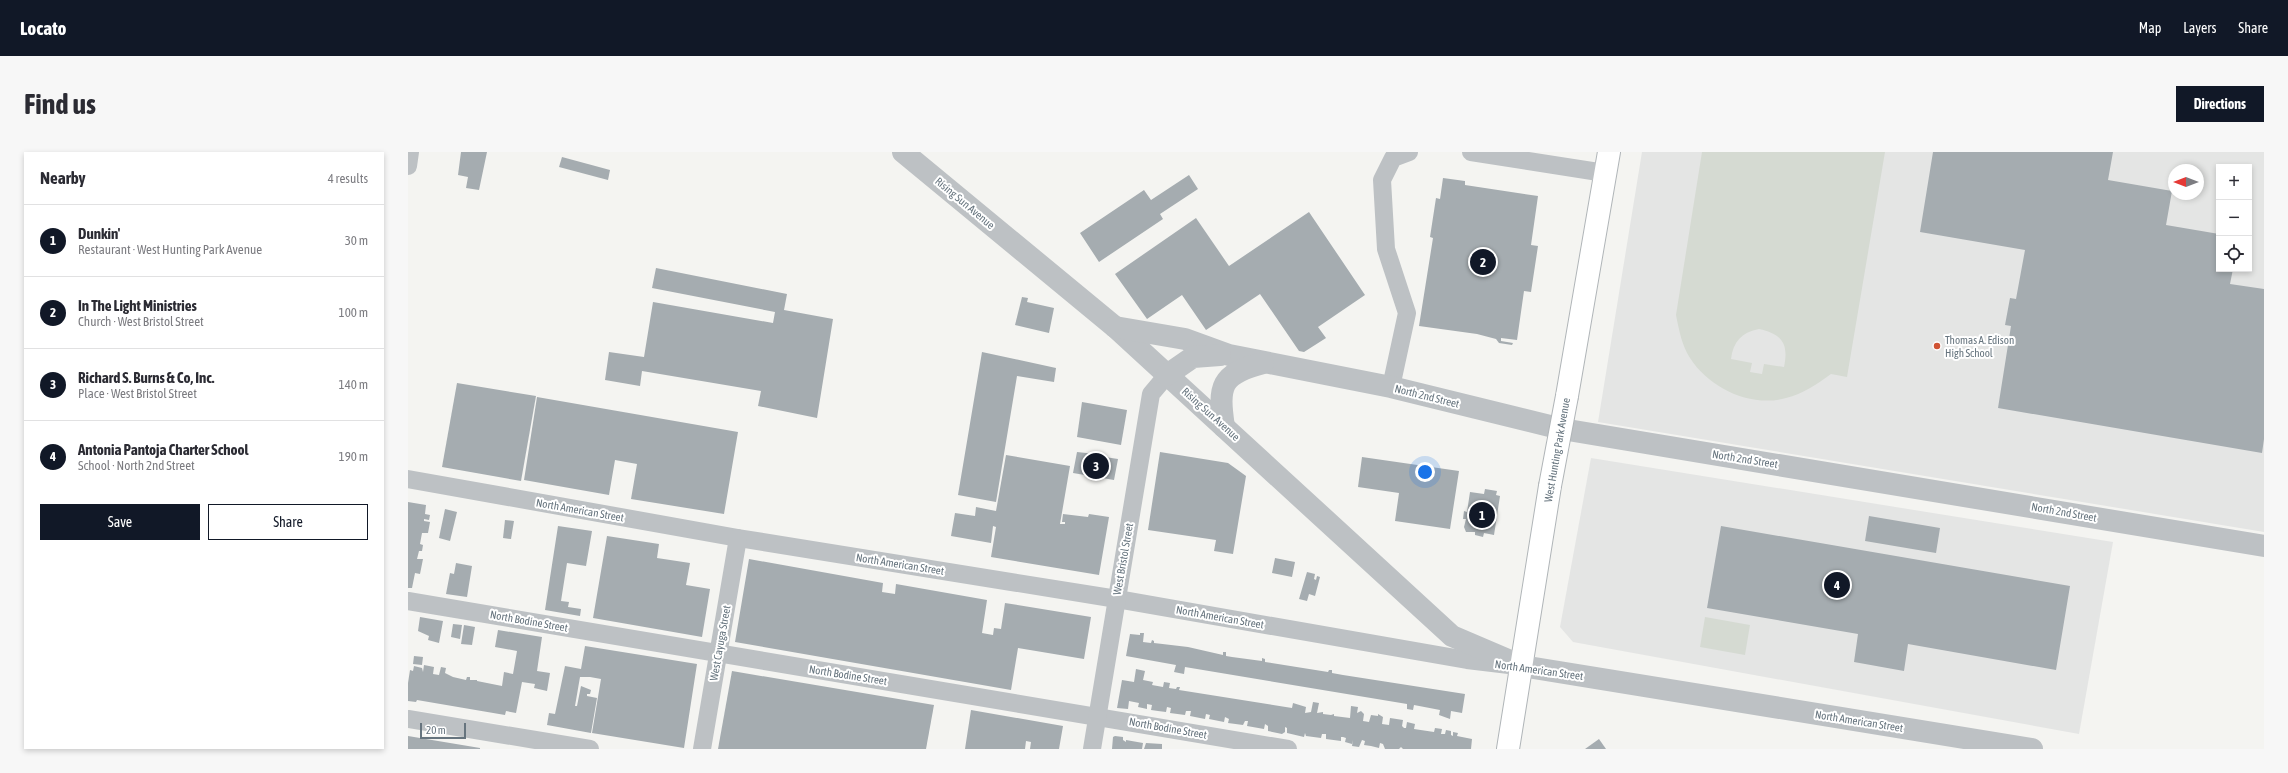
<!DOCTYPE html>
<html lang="en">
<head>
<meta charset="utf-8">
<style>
  body { margin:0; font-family:"Asap Condensed",sans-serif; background:#f7f7f7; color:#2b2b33 }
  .controls { position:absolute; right:12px; top:12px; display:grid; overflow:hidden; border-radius:0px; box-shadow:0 2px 6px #0003 }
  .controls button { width:36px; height:36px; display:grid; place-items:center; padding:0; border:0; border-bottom:1px solid #e1e1e2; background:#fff; color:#2b2b33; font:20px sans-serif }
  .compass { position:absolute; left:1760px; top:12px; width:36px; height:36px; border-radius:50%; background:#fff; box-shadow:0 2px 6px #0003; rotate:270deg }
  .scale { position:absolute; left:12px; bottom:10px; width:46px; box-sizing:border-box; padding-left:4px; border:2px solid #66747e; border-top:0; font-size:11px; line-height:14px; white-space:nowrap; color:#66747e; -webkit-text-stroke:3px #fff; paint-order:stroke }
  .you { position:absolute; left:1017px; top:320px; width:14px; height:14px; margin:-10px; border:3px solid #fff; border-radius:50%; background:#1a73e8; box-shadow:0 0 0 6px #1a73e833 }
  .badge { display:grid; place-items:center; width:26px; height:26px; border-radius:50%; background:#111827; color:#fff; font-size:13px; font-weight:700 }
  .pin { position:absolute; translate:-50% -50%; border:2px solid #fff; box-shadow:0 1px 4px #0006 }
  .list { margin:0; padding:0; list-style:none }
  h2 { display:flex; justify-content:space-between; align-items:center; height:52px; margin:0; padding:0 16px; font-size:17px }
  h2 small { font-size:13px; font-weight:400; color:#7c7c81 }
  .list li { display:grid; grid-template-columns:26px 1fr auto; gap:12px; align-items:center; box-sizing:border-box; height:72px; padding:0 16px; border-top:1px solid #e1e1e2 }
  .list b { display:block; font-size:15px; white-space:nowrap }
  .list p { margin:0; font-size:13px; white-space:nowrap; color:#7c7c81 }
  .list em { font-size:13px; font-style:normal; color:#7c7c81 }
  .actions { display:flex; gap:8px; padding:12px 16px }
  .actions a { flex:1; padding:9px 0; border:1px solid #111827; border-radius:0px; text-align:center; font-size:14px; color:#111827 }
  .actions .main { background:#111827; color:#fff }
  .icon { flex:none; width:22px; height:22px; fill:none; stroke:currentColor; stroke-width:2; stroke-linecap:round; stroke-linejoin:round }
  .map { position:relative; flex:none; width:1856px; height:597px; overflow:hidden; border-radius:0px }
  header { display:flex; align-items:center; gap:24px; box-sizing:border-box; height:56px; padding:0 20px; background:#111827; color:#fff }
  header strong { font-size:19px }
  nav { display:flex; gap:22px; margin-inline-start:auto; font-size:14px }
  .intro { display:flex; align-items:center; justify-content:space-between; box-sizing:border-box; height:96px; padding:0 24px }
  h1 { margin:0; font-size:28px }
  .button { padding:10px 18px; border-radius:0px; background:#111827; color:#fff; font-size:14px; font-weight:700 }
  main { display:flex; gap:24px; padding:0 24px }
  aside { flex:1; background:#fff; border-radius:0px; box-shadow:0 2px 6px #0003 }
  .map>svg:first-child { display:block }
  .built { fill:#e4e5e4; fill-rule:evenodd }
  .green { fill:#d5dad2; fill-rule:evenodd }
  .building { fill:#a5acb0 }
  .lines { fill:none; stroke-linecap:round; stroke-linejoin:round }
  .secondary-casing { stroke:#b0b5b8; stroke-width:24 }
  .minor { stroke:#bdc1c4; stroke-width:18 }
  .tertiary { stroke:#bdc1c4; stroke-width:22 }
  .secondary { stroke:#fff; stroke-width:22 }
  .secondary-bridge-casing { stroke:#b0b5b8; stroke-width:24; stroke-linecap:butt }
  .secondary-bridge { stroke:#fff; stroke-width:22 }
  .poi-dot { fill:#d05334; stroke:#fff; stroke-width:1.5 }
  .labels { text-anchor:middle; stroke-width:4; stroke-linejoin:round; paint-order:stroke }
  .street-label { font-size:11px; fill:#66747e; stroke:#fff }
  .poi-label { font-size:11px; fill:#66747e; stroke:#fff; text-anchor:start }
</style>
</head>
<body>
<header>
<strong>Locato</strong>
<nav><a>Map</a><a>Layers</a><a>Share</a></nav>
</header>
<div class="intro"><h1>Find us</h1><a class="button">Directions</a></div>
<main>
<aside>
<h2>Nearby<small>4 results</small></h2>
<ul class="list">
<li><span class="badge">1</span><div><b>Dunkin'</b><p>Restaurant · West Hunting Park Avenue</p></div><em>30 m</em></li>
<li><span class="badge">2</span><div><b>In The Light Ministries</b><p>Church · West Bristol Street</p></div><em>100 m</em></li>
<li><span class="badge">3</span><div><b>Richard S. Burns &amp; Co, Inc.</b><p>Place · West Bristol Street</p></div><em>140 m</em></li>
<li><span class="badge">4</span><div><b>Antonia Pantoja Charter School</b><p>School · North 2nd Street</p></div><em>190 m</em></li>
</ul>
<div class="actions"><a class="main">Save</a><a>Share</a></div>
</aside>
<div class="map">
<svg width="1856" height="597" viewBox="0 0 1856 597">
  <rect width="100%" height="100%" fill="#f4f4f1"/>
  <g class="built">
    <path d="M1234,0H1856V380L1190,270ZM1811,15H1841V117H1811ZM1766,18H1790V42H1766Z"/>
    <path d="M1183,306L1705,390L1671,582L1165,490L1152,475Z"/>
  </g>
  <g class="green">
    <path d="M1294,0H1477L1439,225L1423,222C1409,232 1395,242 1378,246C1343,256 1301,236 1282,206C1274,194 1271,178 1268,163ZM1351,177C1374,182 1381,192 1376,215L1356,212L1354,222L1342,220L1344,211L1323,207C1325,190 1334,180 1351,177Z"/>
    <path d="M1297,465L1342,473L1337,503L1292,495Z"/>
  </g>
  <g class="building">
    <path d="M53,0H79L71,38L58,36L60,25L50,23Z"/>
    <path d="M1525,0H1705L1700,28L1764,39L1758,73L1811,82V117H1825L1822,132L1856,137V287L1854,301L1590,256L1603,174L1597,173L1602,146L1608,147L1617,98L1512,80Z"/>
    <path d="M154,5L202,18L200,28L151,15Z"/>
    <path d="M781,23L790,37L752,62L755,67L691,110L672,81L736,38L743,48Z"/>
    <path d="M1035,26L1057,29V33L1130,44L1123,93L1130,94L1123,140L1116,139L1109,188L1093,186V189L1105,191L1104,193L1091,191L1088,187L1069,182L1011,174L1025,86L1022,85L1028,46L1032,47Z"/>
    <path d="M901,60L957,143L910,175L918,186L896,200L891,199L852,142L798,178L774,143L739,167L707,122L788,66L821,114Z"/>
    <path d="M248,116L379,142L376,158L425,167L409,266L350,254L353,239L234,219L232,234L197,228L201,200L236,205L245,150L365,171L367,160L244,136Z"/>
    <path d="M614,145L620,146L619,150L646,156L641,181L607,173Z"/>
    <path d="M574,200L648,216L646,230L609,224L588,350L550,343Z"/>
    <path d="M49,231L128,244L113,329L34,315Z"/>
    <path d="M129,245L330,280L316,362L223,347L229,312L207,308L201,343L116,328Z"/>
    <path d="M674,250L719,258L713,293L669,285Z"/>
    <path d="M669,300L697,303V305L710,307L706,328L665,321Z"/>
    <path d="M752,300L820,311L838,324L825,402L806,399L808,388L740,378Z"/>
    <path d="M598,303L662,314L652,372H657V370H654L655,362L680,365L681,362L701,365L691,423L583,405L588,375L585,374L583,391L543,384L547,361L567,364L568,355L588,359Z"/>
    <path d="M954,305L1051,319L1042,377L987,369L991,341L950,335Z"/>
    <path d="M1077,337L1089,339L1088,343L1092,344L1086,383L1076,381L1075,385L1067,383V380H1058L1056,375L1058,367H1055L1056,359L1059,360L1062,340L1076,342Z"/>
    <path d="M0,350L18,353L17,362L22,363L21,368L16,367V369L22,370L20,381H14L12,392L15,393L14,399H11L9,407H15L12,422L7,421L4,436H0Z"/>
    <path d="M37,357L49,360L42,389L31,386Z"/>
    <path d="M1461,364L1532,376L1528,401L1457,389Z"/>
    <path d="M97,368L106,369L103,387L95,386Z"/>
    <path d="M150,374L184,379L178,414L159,411L153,449L161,450L160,455L173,457L172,464L137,458Z"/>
    <path d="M1313,374L1662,434L1648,518L1500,492L1496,519L1446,510L1450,482L1299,456Z"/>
    <path d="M199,384L251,392L249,406L282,411L278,433L302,437L294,485L185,466Z"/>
    <path d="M867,406L887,410L884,425L864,421Z"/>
    <path d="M341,407L475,431L474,440L487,442L488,432L579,448L574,481L585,483L586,476L593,477L597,451L683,465L676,507L610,496L603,538L327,490Z"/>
    <path d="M48,411L64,414L59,445L38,442L42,421L46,422Z"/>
    <path d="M899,420L907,422L906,427L908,428L909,424L912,425L907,444L901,442L899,449L891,447Z"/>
    <path d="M12,465L35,469L31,491L20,488L21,484L10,479Z"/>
    <path d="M45,472L54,473L52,487L43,485Z"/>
    <path d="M56,473L67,475L64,493L53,492Z"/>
    <path d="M90,478L134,485L129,519L142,521L139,539L126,536L127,532L114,530L108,561L98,559L97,563L9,548L8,550L0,549V531L2,518L5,519L6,514L14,516L15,520L16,513L26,515L25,522L31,523L33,515L38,516L37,521L45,525L58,528L59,525H62V528H69V529L94,534L96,520L105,522L109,499L87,495Z"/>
    <path d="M732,481H736L735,490L743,491L744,488L746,489V491L780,495L815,503V500H818V504L824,505L854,509V506L857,507V510L920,520L921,518H924V521L935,523L1057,542L1054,561L1043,559L1042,567L1031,563L1032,558L1006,553L1005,558L999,557V552L777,515L776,522L766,520L768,513L718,504L722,482L732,483Z"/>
    <path d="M177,494L289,512L276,596L184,581L193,527L182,525H172L167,554H169L173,534L183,538L182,542H179V544L189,546L183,581L139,573L141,561L147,562L157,514L173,517Z"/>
    <path d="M6,504L15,505L14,513L5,512Z"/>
    <path d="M728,517L737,519L735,528L745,530L744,533L755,535L756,530L762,531L761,536L768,537L769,535H772L771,538L884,556L885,551L898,555L897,561L903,560L905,550L911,551L909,561L915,560V562L923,563L926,562V564L942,566L943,554L950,555L949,561L953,559L956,562L955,569L961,570L963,563L970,564V562L975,565L974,572L981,573L982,566L995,568L994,574L996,576H998L999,570L1007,572L1006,577L1026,580L1027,576L1034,577L1033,582H1037L1038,578L1043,579V583L1045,584V580L1050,581L1049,584L1064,587L1063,597H995L993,595L991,597H977L975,592L972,591L971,596L963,594L956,593L957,589L954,588L951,595L944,594L945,588L944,592L937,590L938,586L935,585H933V589L918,587V582H914L913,586L898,584L897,581L896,585L879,581V576L877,575V580L874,582L860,579V574L857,572L856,577L839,574L840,569H837L835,573L820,571L821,567L817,565L816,570L801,567L802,563L798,562L797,567L782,564L783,559H778L777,563L762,561L763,556L759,555L758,560L750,559L743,558L744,553L739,552V557L730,555L731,551L721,549L720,557L709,556L714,528L726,530Z"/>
    <path d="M324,519L526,553L518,597H310Z"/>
    <path d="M563,558L655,574L651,597H622L623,590L618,589L617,597H557Z"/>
    <path d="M0,584L72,596V597H0Z"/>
    <path d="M707,584L715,585V588L718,590V588L735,591L734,597H704L705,585Z"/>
    <path d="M1191,587L1198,597H1177Z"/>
    <path d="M738,591L754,592V597H736Z"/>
  </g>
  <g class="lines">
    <defs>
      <g id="secondary">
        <path d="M1159,244L1201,0"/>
        <path d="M1100,597L1142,334"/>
      </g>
    </defs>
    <use href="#secondary" class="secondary-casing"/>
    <g class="minor">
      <path d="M1063,0L1197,21"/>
      <path d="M0,14L2,0"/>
      <path d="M983,235L999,161L978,97L974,28L985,6L1001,0"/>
      <path d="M0,327L330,386L709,447L1059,508L1101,513"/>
      <path d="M0,449L880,597"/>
      <path d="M0,567L182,597"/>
      <path d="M294,597L330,386"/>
      <path d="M684,597L743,242L759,223"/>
    </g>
    <g class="tertiary">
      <path d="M495,0L707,175L1044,484L1114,514L1624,597"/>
      <path d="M707,175L777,187L821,203L983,235L1154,277L1856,394"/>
      <path d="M759,223L785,205L812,203"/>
      <path d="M816,275C810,234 812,222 855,211"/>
    </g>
    <use href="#secondary" class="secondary"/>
    <defs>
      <path id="secondary-bridge" d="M1142,334L1159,244"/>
    </defs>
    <use href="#secondary-bridge" class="secondary-bridge-casing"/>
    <use href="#secondary-bridge" class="secondary-bridge"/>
  </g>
  <circle class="poi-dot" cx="1529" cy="194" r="4"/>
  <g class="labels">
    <g class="street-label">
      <text transform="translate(557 51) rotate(40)" y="4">Rising Sun Avenue</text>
      <text transform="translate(1019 244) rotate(14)" y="4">North 2nd Street</text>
      <text transform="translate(803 262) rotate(42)" y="4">Rising Sun Avenue</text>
      <text transform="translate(1149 298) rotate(-80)" y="4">West Hunting Park Avenue</text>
      <text transform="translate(1337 307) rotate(9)" y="4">North 2nd Street</text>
      <text transform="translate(172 358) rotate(10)" y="4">North American Street</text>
      <text transform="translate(1656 360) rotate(10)" y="4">North 2nd Street</text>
      <text transform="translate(715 407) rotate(-80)" y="4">West Bristol Street</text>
      <text transform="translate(492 412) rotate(9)" y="4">North American Street</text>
      <text transform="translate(812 465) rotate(10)" y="4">North American Street</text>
      <text transform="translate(121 469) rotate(10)" y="4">North Bodine Street</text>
      <text transform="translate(312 491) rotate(-80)" y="4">West Cayuga Street</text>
      <text transform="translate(1131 518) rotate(8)" y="4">North American Street</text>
      <text transform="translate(440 523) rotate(9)" y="4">North Bodine Street</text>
      <text transform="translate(1451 569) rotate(9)" y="4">North American Street</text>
      <text transform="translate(760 576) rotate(10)" y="4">North Bodine Street</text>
    </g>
    <g class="poi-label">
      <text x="1537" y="192">Thomas A. Edison<tspan x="1537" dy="13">High School</tspan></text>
    </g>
  </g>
</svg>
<div class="controls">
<button>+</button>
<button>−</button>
<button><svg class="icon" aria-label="locate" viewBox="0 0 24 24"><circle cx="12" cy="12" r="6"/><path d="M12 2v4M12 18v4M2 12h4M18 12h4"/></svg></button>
</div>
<svg class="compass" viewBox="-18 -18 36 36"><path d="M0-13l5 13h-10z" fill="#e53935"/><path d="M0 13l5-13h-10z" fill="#7c7c81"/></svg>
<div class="scale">20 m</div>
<div class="you"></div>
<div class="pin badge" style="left:1074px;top:363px">1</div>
<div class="pin badge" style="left:1075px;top:110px">2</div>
<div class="pin badge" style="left:688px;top:314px">3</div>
<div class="pin badge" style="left:1429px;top:433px">4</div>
</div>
</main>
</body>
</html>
